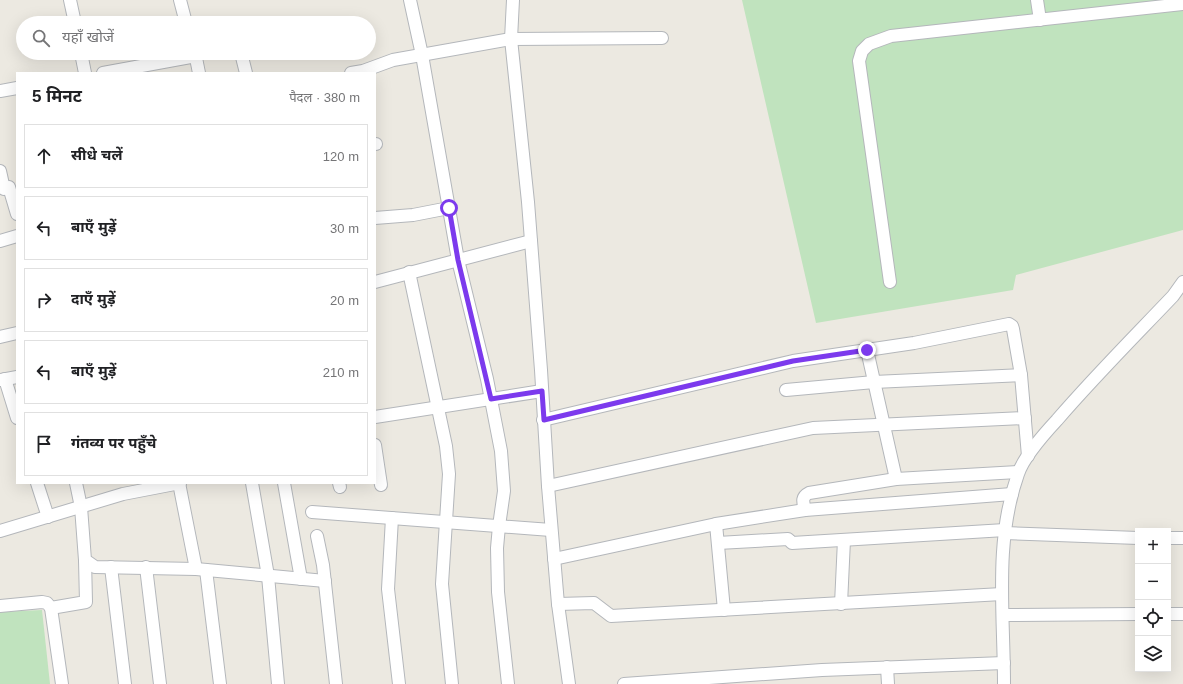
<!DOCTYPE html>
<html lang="hi">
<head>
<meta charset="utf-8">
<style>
  body { margin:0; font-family:Helvetica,"Noto Sans Devanagari",sans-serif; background:#f2f2f2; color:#202124 }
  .controls { position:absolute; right:12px; bottom:12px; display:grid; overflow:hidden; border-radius:0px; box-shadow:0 4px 16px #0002 }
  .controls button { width:36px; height:36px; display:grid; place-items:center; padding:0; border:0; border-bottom:1px solid #e0e0e0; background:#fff; color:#202124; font:20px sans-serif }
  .stop { position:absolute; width:12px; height:12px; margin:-9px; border:3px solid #7c3aed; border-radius:50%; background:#fff }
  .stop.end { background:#7c3aed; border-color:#fff; box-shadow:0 1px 4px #0008 }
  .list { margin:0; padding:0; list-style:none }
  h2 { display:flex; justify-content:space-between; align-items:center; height:52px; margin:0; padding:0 16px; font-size:17px }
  h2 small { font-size:13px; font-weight:400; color:#757577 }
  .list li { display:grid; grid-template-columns:26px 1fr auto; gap:12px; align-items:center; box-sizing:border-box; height:64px; margin:0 8px 8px; padding:0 8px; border:1px solid #e0e0e0; border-radius:0px }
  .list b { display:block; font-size:15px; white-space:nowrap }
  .list em { font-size:13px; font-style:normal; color:#757577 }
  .icon { flex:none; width:22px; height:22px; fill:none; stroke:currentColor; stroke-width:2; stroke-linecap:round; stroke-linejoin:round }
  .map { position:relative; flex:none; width:1183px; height:684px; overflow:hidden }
  .search { position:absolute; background:#fff; box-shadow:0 4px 16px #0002; left:16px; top:16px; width:360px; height:44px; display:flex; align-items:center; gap:10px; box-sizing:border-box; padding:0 14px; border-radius:22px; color:#757577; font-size:15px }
  .panel { position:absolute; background:#fff; box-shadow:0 4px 16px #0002; left:16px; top:72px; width:360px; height:412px; border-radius:0px }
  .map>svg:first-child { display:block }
  .green { fill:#c0e3be }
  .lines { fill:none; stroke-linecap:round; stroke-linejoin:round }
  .minor-casing { stroke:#b4b7bb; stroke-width:14 }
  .minor { stroke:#fff; stroke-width:12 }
  .route { stroke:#7c3aed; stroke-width:5 }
</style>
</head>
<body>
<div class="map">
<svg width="1183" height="684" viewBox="0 0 1183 684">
  <rect width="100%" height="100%" fill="#ece9e1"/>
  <g class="green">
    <path d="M742,0H1183V230L1016,275L1013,290L816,323Z"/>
    <path d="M42,610L50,684H0V612Z"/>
  </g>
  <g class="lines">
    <defs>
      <g id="minor">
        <path d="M70,0L75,23"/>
        <path d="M180,0L186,23"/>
        <path d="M410,0L422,55L458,260L487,379L501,451L504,491L499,526L497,548L498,592L508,684"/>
        <path d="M513,0L511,39L528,202L541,370L548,486L558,604L569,684"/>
        <path d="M1037,0L1040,20"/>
        <path d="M81,53L85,73"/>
        <path d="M195,53L199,73"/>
        <path d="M242,53V57L246,73"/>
        <path d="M103,73L196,56"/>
        <path d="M351,73L363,71L393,60L511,39L662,38"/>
        <path d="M0,91L17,88"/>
        <path d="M375,144H376"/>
        <path d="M0,171L4,189"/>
        <path d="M9,187L17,214"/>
        <path d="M375,218L413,215L449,208"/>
        <path d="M0,241L17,236"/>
        <path d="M409,272L446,446L449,474L442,584L452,684"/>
        <path d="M375,282L531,241"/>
        <path d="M890,282L859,61L862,51L869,44L891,36L1183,4"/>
        <path d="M0,337L17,333"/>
        <path d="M867,350L896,479"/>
        <path d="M5,379L17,418"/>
        <path d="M0,380L17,377"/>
        <path d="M786,390L874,382L1021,375"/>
        <path d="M375,417L542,391"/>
        <path d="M543,420L793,361L914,343L1009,324L1012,326L1013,329L1021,375L1028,456"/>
        <path d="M375,445L381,485"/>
        <path d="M37,483L48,517"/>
        <path d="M76,483L81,507L85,560L95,567L196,569L325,581"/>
        <path d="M179,483L196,569"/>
        <path d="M252,483L268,576L278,684"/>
        <path d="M284,483L301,579"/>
        <path d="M339,483L340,487"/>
        <path d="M548,486L813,428L1025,418"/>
        <path d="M805,510C803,502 801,497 809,493L896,479L1018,472"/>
        <path d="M312,512L551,530"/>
        <path d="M392,518L388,589L399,684"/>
        <path d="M716,524L724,610"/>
        <path d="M0,531L123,494L180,483"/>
        <path d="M1005,533L1138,538"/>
        <path d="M317,536L323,565L336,684"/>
        <path d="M1168,538H1183"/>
        <path d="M718,543L788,539L792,543L1005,530"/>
        <path d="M554,559L716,524L805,510L1012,494"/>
        <path d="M111,567L125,684"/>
        <path d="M146,567L160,684"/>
        <path d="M206,570L220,684"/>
        <path d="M558,604L594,603L611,616L1002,594"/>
        <path d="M841,604L844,540"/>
        <path d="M0,606L42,602L47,603L51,608L62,684"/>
        <path d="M51,608L86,602L85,560"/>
        <path d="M1168,614H1183"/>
        <path d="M1003,615L1138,614"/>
        <path d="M887,667L888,684"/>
        <path d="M624,684L822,670L1004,663"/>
        <path d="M1004,684C1004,613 994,542 1018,474C1024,456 1044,434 1057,420C1094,377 1134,337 1173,296L1183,282"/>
      </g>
    </defs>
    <use href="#minor" class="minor-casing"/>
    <use href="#minor" class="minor"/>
  </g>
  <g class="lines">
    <path class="route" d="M449,208L458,260L491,399L542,391L544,420L793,361L867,350"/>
  </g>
</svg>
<div class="controls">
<button>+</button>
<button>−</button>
<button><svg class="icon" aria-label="locate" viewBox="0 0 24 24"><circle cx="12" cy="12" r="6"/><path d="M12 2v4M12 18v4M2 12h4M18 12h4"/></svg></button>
<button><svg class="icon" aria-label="layers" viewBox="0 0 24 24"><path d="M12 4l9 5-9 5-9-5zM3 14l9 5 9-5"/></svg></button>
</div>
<div class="stop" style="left:449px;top:208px"></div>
<div class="stop end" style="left:867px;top:350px"></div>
<div class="search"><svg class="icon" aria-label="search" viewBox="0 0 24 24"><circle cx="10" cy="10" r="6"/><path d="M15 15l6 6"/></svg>यहाँ खोजें</div>
<section class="panel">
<h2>5 मिनट<small>पैदल · 380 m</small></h2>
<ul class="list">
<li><svg class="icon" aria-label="ahead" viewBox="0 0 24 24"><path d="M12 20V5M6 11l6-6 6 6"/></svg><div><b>सीधे चलें</b></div><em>120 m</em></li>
<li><svg class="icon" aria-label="left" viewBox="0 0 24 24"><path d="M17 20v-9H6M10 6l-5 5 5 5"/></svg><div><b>बाएँ मुड़ें</b></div><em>30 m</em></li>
<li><svg class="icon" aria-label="right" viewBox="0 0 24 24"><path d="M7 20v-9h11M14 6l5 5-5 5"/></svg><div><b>दाएँ मुड़ें</b></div><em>20 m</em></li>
<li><svg class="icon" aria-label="left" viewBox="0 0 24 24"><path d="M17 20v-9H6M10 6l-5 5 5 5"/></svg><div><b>बाएँ मुड़ें</b></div><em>210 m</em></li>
<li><svg class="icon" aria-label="arrive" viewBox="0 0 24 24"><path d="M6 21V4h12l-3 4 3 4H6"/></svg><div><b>गंतव्य पर पहुँचे</b></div></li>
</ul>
</section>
</div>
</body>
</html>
